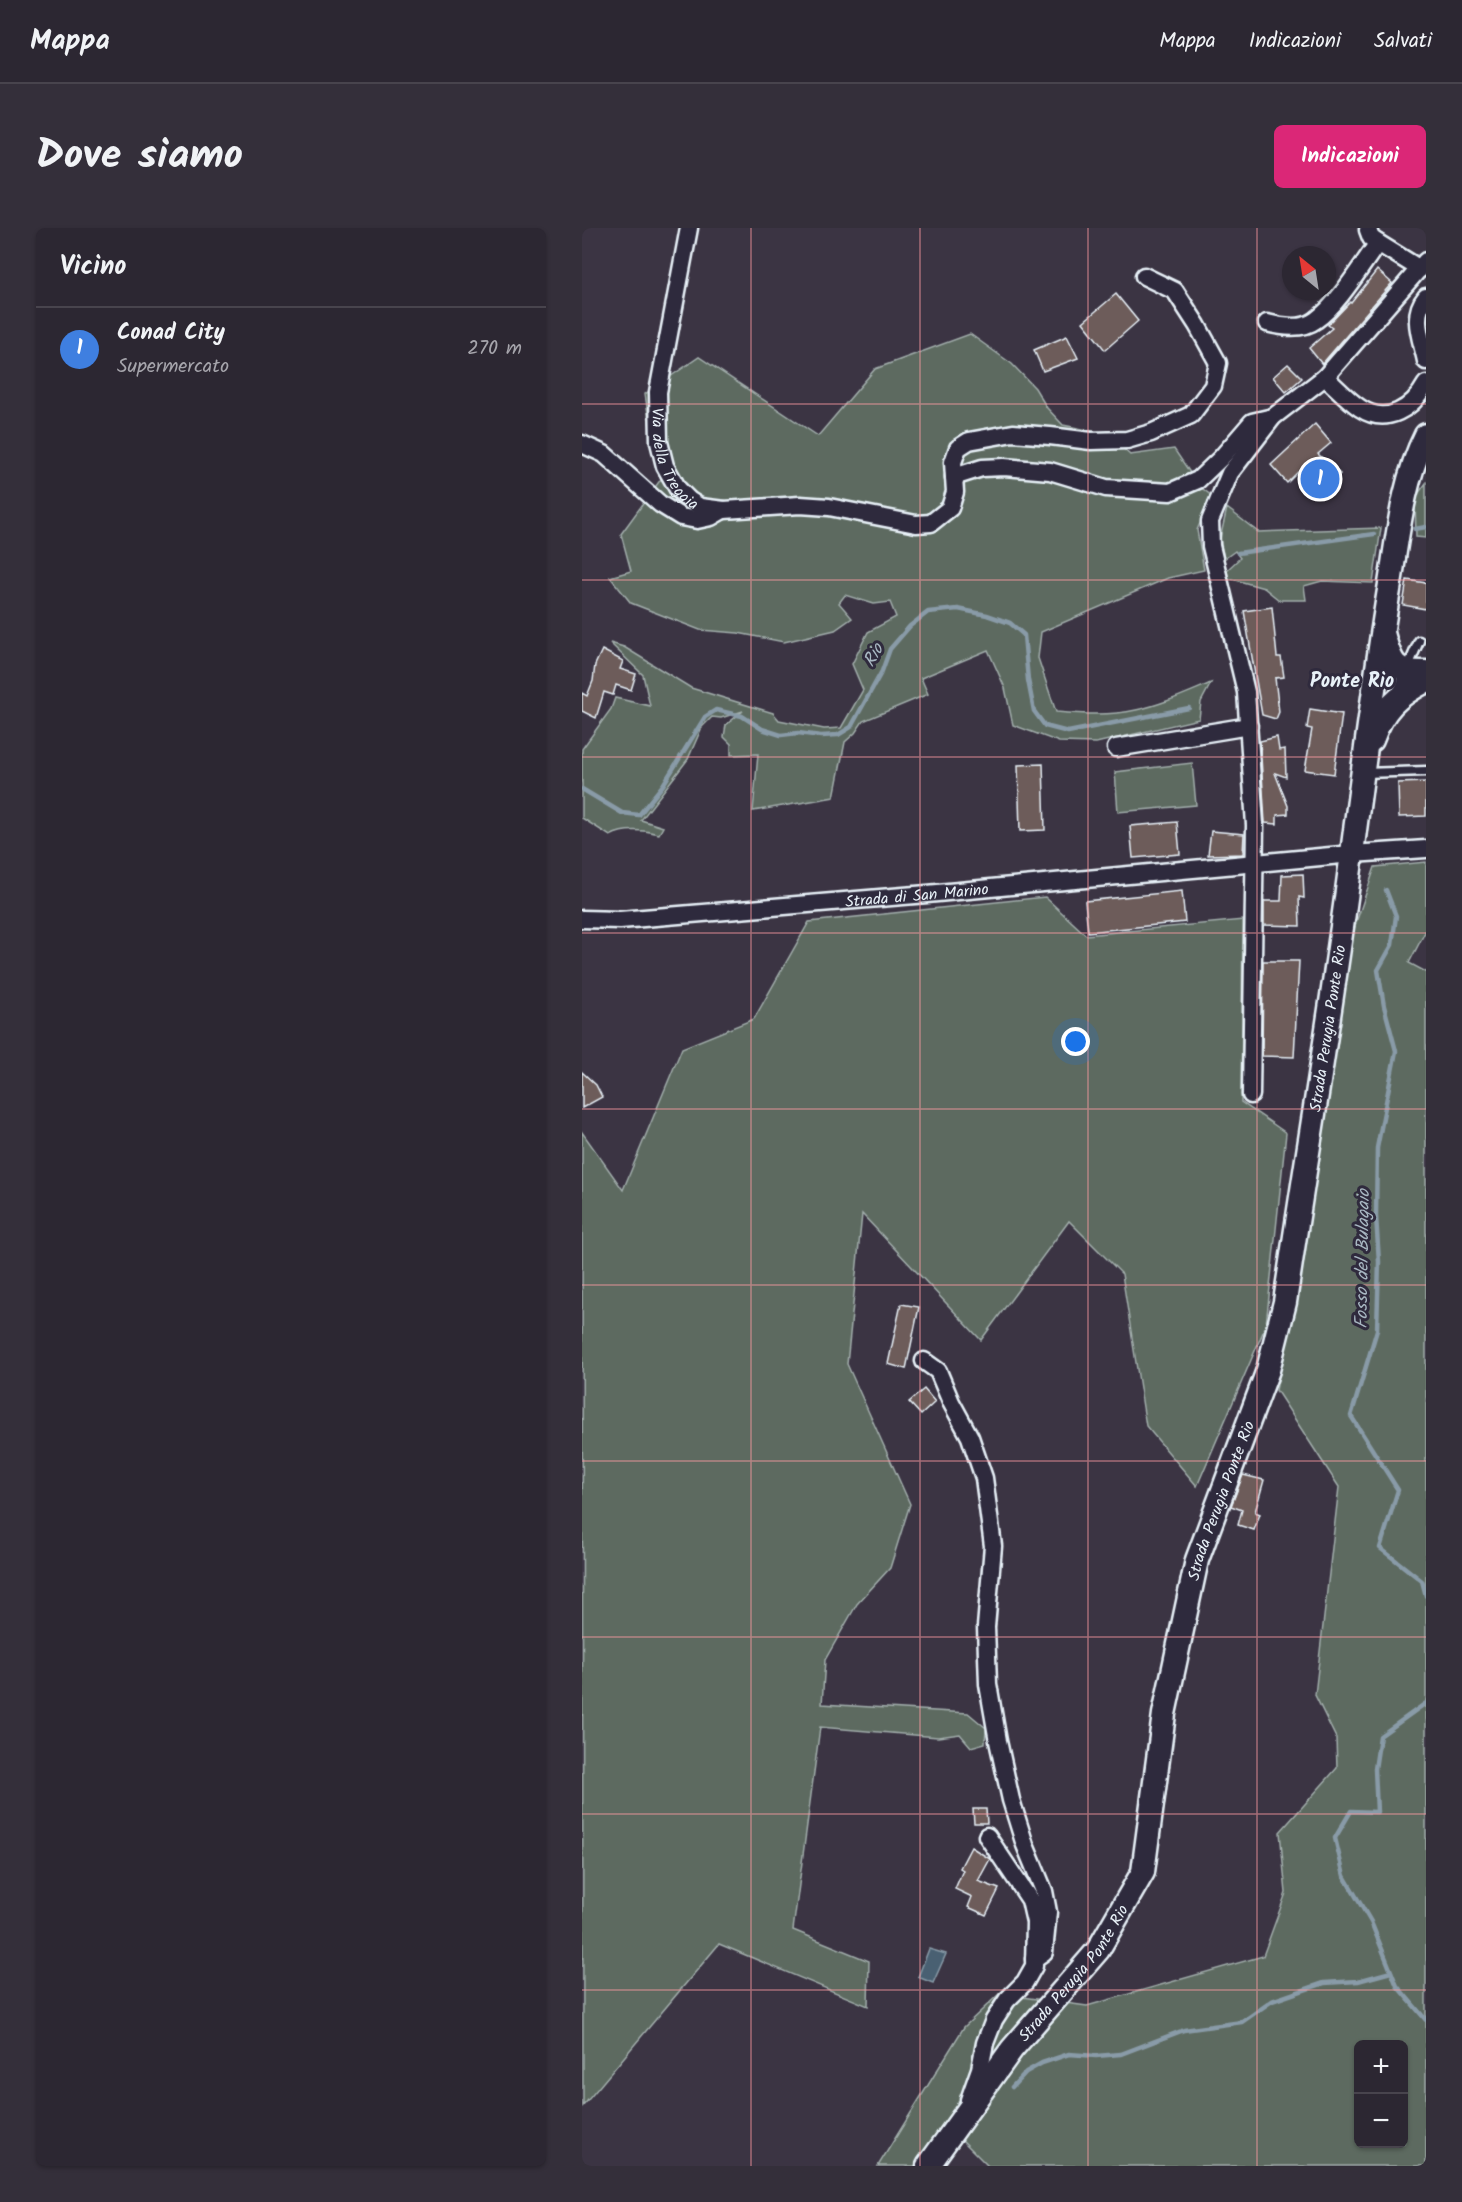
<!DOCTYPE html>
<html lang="it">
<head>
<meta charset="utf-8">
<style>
  body { margin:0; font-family:Kalam,sans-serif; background:#342f3a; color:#f1f3f6 }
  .controls { position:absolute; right:18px; bottom:18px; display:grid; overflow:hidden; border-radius:9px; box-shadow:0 2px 4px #0004 }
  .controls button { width:54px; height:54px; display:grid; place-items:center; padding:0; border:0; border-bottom:2px solid #48444d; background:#2c2732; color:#f1f3f6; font:30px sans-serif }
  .compass { position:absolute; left:700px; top:18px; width:54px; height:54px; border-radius:50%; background:#2c2732; box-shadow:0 2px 4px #0004; rotate:330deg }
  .you { position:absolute; left:494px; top:814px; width:21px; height:21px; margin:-15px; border:4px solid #fff; border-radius:50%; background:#1a73e8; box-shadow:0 0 0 9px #1a73e833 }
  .badge { display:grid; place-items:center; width:39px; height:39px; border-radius:50%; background:#db2777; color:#fff; font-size:20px; font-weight:700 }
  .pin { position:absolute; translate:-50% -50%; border:3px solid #fff; box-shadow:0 2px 6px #0006 }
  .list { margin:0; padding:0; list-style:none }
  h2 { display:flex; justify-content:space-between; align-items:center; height:78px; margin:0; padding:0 24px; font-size:26px }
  h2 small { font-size:20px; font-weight:400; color:#a6a5ac }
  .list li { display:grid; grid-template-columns:39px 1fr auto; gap:18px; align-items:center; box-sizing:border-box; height:84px; padding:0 24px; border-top:2px solid #48444d }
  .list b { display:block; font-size:22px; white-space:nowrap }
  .list p { margin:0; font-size:20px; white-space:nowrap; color:#a6a5ac }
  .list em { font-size:20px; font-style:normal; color:#a6a5ac }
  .map { position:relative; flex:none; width:844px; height:1938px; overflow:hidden; border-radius:9px }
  header { display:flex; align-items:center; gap:36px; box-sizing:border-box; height:84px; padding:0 30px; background:#2c2732; border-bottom:2px solid #48444d }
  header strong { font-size:28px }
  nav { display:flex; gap:33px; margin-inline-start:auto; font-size:21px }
  .intro { display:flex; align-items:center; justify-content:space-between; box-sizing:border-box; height:144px; padding:0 36px }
  h1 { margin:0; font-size:42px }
  .button { padding:15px 27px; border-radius:9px; background:#db2777; color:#fff; font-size:21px; font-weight:700 }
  main { display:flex; gap:36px; padding:0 36px }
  aside { flex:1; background:#2c2732; border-radius:9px; box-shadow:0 2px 4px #0004 }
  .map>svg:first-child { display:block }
  .green { fill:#5d6a60; stroke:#a2aeac; stroke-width:1.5; fill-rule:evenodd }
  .water { fill:#496172; stroke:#899ba8; stroke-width:1.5 }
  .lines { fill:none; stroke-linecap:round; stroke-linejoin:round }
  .stream { stroke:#899ba8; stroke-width:4.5 }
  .building { fill:#6d5c5a; stroke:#e8f1f8; stroke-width:1.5 }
  .lane-casing { stroke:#e8f1f8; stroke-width:13 }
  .street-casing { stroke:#e8f1f8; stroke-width:21 }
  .secondary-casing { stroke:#e8f1f8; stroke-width:27 }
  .lane { stroke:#2f2a3d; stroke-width:8 }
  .street { stroke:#2f2a3d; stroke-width:16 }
  .secondary { stroke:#2f2a3d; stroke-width:22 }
  .grid { fill:none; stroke:#ff9aa2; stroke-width:1.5; stroke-opacity:0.55 }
  .labels { text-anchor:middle; stroke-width:6; stroke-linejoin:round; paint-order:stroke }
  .street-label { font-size:16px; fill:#e8f1f8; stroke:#2f2a3d }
  .water-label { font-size:18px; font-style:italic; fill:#a8b7c2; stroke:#2f2a3d }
  .quarter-label { font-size:20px; font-weight:bold; fill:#e8f1f8; stroke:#2f2a3d }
</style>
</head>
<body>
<header>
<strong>Mappa</strong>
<nav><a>Mappa</a><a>Indicazioni</a><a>Salvati</a></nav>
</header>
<div class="intro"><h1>Dove siamo</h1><a class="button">Indicazioni</a></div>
<main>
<aside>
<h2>Vicino<small></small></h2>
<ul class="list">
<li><span class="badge" style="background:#3f7fe0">1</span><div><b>Conad City</b><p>Supermercato</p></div><em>270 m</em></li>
</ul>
</aside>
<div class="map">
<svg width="844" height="1938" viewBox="0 0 844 1938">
  <rect width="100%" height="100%" fill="#3b3443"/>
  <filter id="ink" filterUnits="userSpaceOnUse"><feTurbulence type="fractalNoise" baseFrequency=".0167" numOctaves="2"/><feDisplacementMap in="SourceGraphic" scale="12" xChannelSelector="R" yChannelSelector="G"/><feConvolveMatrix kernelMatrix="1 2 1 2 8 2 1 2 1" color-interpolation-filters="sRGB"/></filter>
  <g filter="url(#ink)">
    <g class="green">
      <path d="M388,106L430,136L453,160L465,180L481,197L525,206L548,227L592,221L617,258L630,268L615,302L622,342L586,350L459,404L456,430L474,484C500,486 528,488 554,482C579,477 605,465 629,455L619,474L617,491L514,515L477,514L431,497L423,460L406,422L339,450L346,466L281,493L273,505L263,514L252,569L171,583L176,526L149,527V516L142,509L144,497L161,483L139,490L130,489L120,499L106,531L59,592L81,599L77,606C61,602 43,600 28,608L0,590V521L29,481L33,470L68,478L61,447L28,415L42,419L109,460L191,485L197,492L242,501L259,500L281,462L270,436L286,404L314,389L308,374L292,376L263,367L257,375L270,390L253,402L202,414L156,405L118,402L49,375L28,349L49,343L39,306L82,247L71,219L63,166L117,129L236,208L293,141Z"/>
      <path d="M844,255V310L834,309L833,270Z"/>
      <path d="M645,280L676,304L799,300L791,355L740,353L722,358L724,372H697L682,360L646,350L645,342L658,330L653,323L642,331L638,311Z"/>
      <path d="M610,535L614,577L536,584L533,544Z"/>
      <path d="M844,634V702L827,735L844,744V1938H406L369,1901L343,1938H296L382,1799L417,1766L505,1778L681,1728L704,1665L698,1604L755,1540L754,1510L733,1467L757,1259L694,1162L720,1040L766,718L793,639ZM776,1816H822V1916H776Z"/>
      <path d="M463,669L504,707L661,692L659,874L704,905L684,1097L615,1258L564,1198L540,1046L487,993L399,1112L280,986L265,1136L328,1276L308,1340L275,1376L243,1432L240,1476L386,1485L404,1500L403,1515L389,1519L378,1506L356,1509L238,1499L211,1702L287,1733L286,1778L137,1716L1,1878L0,904L41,962L100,820L172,791L227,694Z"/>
    </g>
    <path class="water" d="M347,1721L364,1726L351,1755L336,1749Z"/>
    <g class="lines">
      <g class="stream">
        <path d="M833,301L844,299"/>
        <path d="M656,325L792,306"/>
        <path d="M0,561L40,585L57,587L81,557L123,489L134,482L160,488L180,501L199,507L216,505L239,508L256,507L269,499L300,443L308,421L328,398L346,384L376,381L405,387L428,395L442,407L446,452L452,483L463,498L486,504L607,480"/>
        <path d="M804,662L814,688L810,717L796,742L802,778L814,823L795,920L794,988L797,1034L795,1102L769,1188L816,1262L798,1320L840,1353L844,1368"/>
        <path d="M844,1475L798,1508L793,1541L795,1584L769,1583L753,1610L762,1648L789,1694L815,1758L844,1792"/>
        <path d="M430,1859L444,1844L460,1835L487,1826L514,1828L539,1826L602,1802L660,1794L690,1773L742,1755L776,1753L809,1744"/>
      </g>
    </g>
    <g class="building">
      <path d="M795,42L810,55L740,136L727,120L750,100L746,97L768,74L769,75Z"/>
      <path d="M534,66L556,93L523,122L501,94Z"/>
      <path d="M485,108L496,130L461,143L452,122Z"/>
      <path d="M706,136L720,150L704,164L691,149Z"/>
      <path d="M733,196L749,215L736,226L758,246L733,269L716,244L705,255L689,237Z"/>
      <path d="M825,352L844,355V381L821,377Z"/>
      <path d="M690,379L695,429H699L702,449L693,450L697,484L694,491L680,487L662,383Z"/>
      <path d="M20,422L41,433L38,441L54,446L49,462L34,457L31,467L22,464L14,490L0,483V465L5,468L11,453L13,437Z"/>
      <path d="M728,481L760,486L752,546L723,542L730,501L725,500Z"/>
      <path d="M695,509L697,522L703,521L704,549L693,545L706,578V586L695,587V596L683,595L678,513Z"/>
      <path d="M461,536L463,602L438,603L436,537Z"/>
      <path d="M844,554V588L817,589L816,555Z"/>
      <path d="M595,594L598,626L551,630L548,598Z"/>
      <path d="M629,603L662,606L661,626L626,627Z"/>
      <path d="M721,646L722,670L717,669L718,698L682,697V673H699L700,647Z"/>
      <path d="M600,663L603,694L506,704L503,673Z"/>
      <path d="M681,733H717L712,829L680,828Z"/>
      <path d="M0,844L14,857L20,869L0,880Z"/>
      <path d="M319,1076L337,1079L324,1141L306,1136Z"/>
      <path d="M342,1161L353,1174L339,1187L327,1174Z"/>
      <path d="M661,1247L682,1252L673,1284L678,1286L672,1302L656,1297L660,1282L649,1278Z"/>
      <path d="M391,1581H404L405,1595H392Z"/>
      <path d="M389,1619L408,1631L396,1653L417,1661L404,1687L386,1679L390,1669L373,1661L381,1642L378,1640Z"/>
    </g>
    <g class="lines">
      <defs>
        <g id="lane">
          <path d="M815,464L837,413"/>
          <path d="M782,545L844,543"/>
        </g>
        <g id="street">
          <path id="s1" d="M107,0L76,164L77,214L83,238L96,261L107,272L118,279L142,282L218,277L247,279L334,296L349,295L368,280L373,264L371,234L376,220L387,213L431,205L468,208L509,213L545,212L569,205L609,187L631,158L636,135L615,97L593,63L562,48"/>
          <path d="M796,15L838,41"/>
          <path d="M844,69C828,88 840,112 844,133"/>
          <path d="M685,95C700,99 721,102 734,92C756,77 779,38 796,15L789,10L786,2L787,0"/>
          <path d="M743,149C754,159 766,172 778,180C805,198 831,180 844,156"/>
          <path d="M0,216L22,226L78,276L99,289L115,292L129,289L141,282"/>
          <path d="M372,249L400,240L422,239L468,243L524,260L588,264L616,252L639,230L670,194L691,189"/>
          <path d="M534,520L667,498"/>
          <path id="s2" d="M0,691L38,692L345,666L770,626L844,621"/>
          <path d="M669,867L673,597L664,464L629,318L628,293L648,245L691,189L743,149L844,33"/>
          <path d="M342,1133L356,1143L369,1174L388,1209L402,1250L411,1318L404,1399L406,1456L416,1513L429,1572L443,1617L462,1663L466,1684L462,1724L452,1731"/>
          <path d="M387,1872L398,1841L403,1815L412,1792L425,1772L443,1754L452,1738L453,1694L448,1672L405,1608"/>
        </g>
        <g id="secondary">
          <path d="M801,405C809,434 811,445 844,444"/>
          <path d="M790,512C801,481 815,468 844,453"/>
          <path id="s3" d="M346,1938L430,1821L516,1722L561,1644L582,1486L615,1332L686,1142L703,1074C725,925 751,775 770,625C782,535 793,445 808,356C816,306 821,252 844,207"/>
        </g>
      </defs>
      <use href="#lane" class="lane-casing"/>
      <use href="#street" class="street-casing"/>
      <use href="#secondary" class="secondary-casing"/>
      <use href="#lane" class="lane"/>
      <use href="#street" class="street"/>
      <use href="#secondary" class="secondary"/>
    </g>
  </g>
  <path class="grid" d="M169,0V1938M338,0V1938M506,0V1938M675,0V1938M0,176H844M0,352H844M0,529H844M0,705H844M0,881H844M0,1057H844M0,1233H844M0,1409H844M0,1586H844M0,1762H844"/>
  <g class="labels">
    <g class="street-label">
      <text dy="6" stroke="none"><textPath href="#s1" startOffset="238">Via della Treggia</textPath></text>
      <text dy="6" stroke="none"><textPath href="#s2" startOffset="336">Strada di San Marino</textPath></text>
      <text dy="6" stroke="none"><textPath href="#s3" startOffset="1232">Strada Perugia Ponte Rio</textPath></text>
      <text dy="6" stroke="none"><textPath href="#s3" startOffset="746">Strada Perugia Ponte Rio</textPath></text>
      <text dy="6" stroke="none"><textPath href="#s3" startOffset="242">Strada Perugia Ponte Rio</textPath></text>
    </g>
    <g class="water-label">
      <text transform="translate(291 427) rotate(-60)" y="6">Rio</text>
      <text transform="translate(780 1031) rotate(-89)" y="6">Fosso del Bulagaio</text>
    </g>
    <g class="quarter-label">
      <text x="770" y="459">Ponte Rio</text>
    </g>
  </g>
</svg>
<div class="controls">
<button>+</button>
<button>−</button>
</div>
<svg class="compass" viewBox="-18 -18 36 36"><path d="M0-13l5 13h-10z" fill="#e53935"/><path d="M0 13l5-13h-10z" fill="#a6a5ac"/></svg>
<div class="you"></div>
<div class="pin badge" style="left:738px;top:251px;background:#3f7fe0">1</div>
</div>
</main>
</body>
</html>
